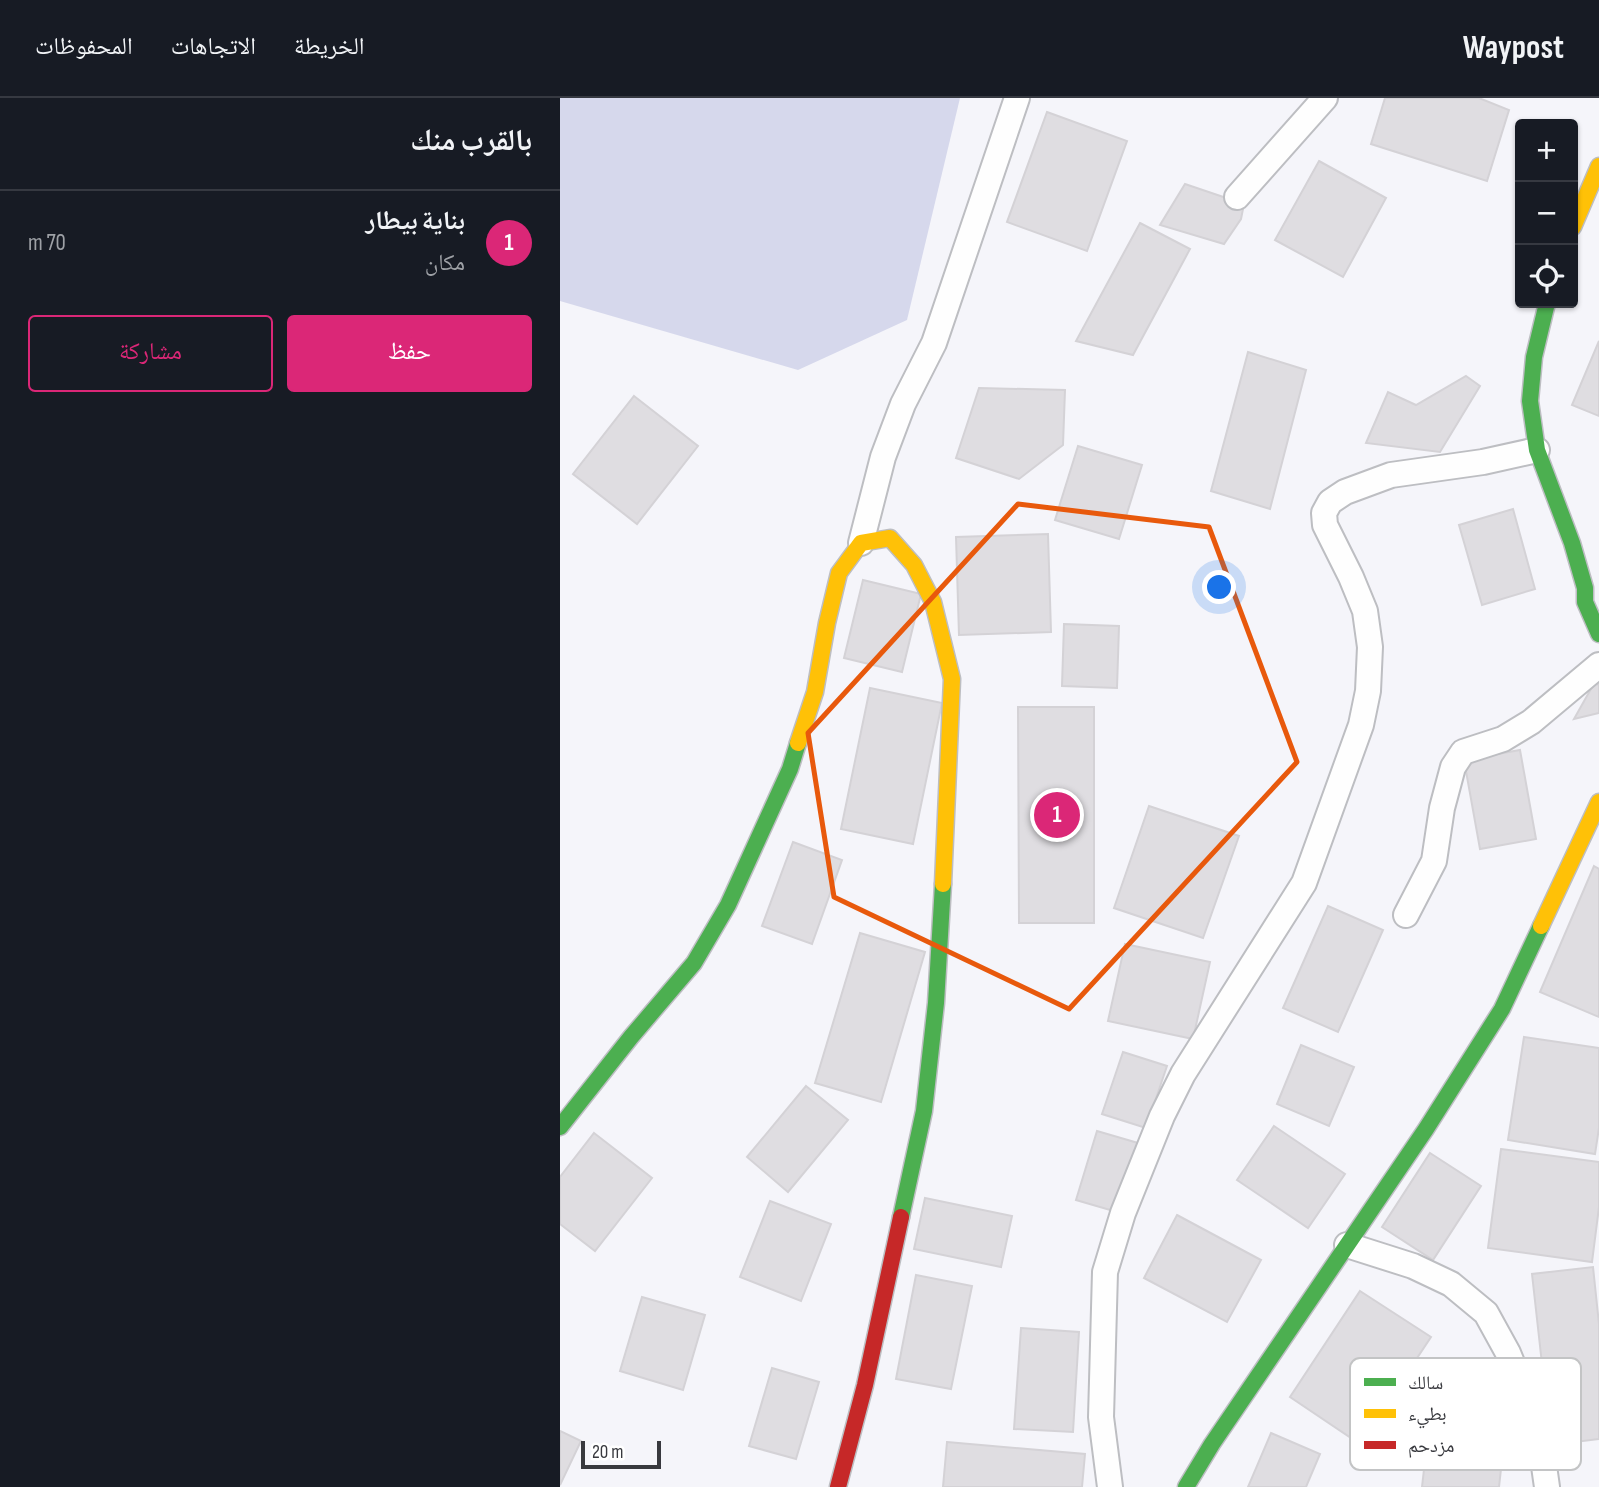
<!DOCTYPE html>
<html lang="ar">
<head>
<meta charset="utf-8">
<style>
  body { margin:0; font-family:"Sofia Sans Condensed","Noto Naskh Arabic",sans-serif; background:#20242c; color:#f1f3f6; direction:rtl }
  .controls { position:absolute; right:21px; top:21px; display:grid; overflow:hidden; border-radius:7px; box-shadow:0 2px 5px #0004 }
  .controls button { width:63px; height:63px; display:grid; place-items:center; padding:0; border:0; border-bottom:2px solid #363941; background:#171b24; color:#f1f3f6; font:35px sans-serif }
  .scale { position:absolute; left:21px; bottom:18px; width:80px; box-sizing:border-box; padding-left:7px; border:4px solid #38393e; border-top:0; font-size:19px; line-height:24px; white-space:nowrap; color:#38393e; -webkit-text-stroke:5px #fff; paint-order:stroke }
  .you { position:absolute; left:660px; top:490px; width:24px; height:24px; margin:-18px; border:5px solid #fff; border-radius:50%; background:#1a73e8; box-shadow:0 0 0 10px #1a73e833 }
  .badge { display:grid; place-items:center; width:46px; height:46px; border-radius:50%; background:#db2777; color:#fff; font-size:23px; font-weight:700 }
  .pin { position:absolute; translate:-50% -50%; border:4px solid #fff; box-shadow:0 2px 7px #0006 }
  .list { margin:0; padding:0; list-style:none }
  h2 { display:flex; justify-content:space-between; align-items:center; height:91px; margin:0; padding:0 28px; font-size:30px }
  h2 small { font-size:23px; font-weight:400; color:#9ea1a6 }
  .list li { display:grid; grid-template-columns:46px 1fr auto; gap:21px; align-items:center; box-sizing:border-box; height:105px; padding:0 28px; border-top:2px solid #363941 }
  .list b { display:block; font-size:26px; white-space:nowrap }
  .list p { margin:0; font-size:23px; white-space:nowrap; color:#9ea1a6 }
  .list em { font-size:23px; font-style:normal; color:#9ea1a6 }
  .actions { display:flex; gap:14px; padding:21px 28px }
  .actions a { flex:1; padding:16px 0; border:2px solid #db2777; border-radius:7px; text-align:center; font-size:24px; color:#db2777 }
  .actions .main { background:#db2777; color:#fff }
  .icon { flex:none; width:38px; height:38px; fill:none; stroke:currentColor; stroke-width:2; stroke-linecap:round; stroke-linejoin:round }
  .map { position:relative; flex:none; width:1039px; height:1389px; overflow:hidden; direction:ltr }
  header { display:flex; align-items:center; gap:42px; box-sizing:border-box; height:98px; padding:0 35px; background:#171b24; border-bottom:2px solid #363941 }
  header strong { font-size:33px }
  nav { display:flex; gap:38px; margin-inline-start:auto; font-size:24px }
  main { display:flex }
  aside { flex:1; background:#171b24 }
  .map>svg:first-child { display:block }
  .forest { fill:#d6d8ec }
  .building { fill:#dfdde1; stroke:#d4d2d6; stroke-width:2 }
  .lines { fill:none; stroke-linecap:round; stroke-linejoin:round }
  .street-casing { stroke:#bdbec2; stroke-width:28 }
  .fast-casing { stroke:#bdbec2; stroke-width:19 }
  .slow-casing { stroke:#bdbec2; stroke-width:19 }
  .jam-casing { stroke:#bdbec2; stroke-width:19 }
  .street { stroke:#fefefe; stroke-width:24 }
  .fast { stroke:#4caf50; stroke-width:16 }
  .slow { stroke:#ffc107; stroke-width:16 }
  .jam { stroke:#c62828; stroke-width:16 }
  .marked { fill:none; stroke:#e8590c; stroke-width:5; stroke-linejoin:round }
  .key { fill:#fff; stroke:#c3c4c5; stroke-width:2 }
  .key-label { font-size:19px; fill:#38393e }
</style>
</head>
<body>
<header>
<strong>Waypost</strong>
<nav><a>الخريطة</a><a>الاتجاهات</a><a>المحفوظات</a></nav>
</header>
<main>
<div class="map">
<svg width="1039" height="1389" viewBox="0 0 1039 1389">
  <rect width="100%" height="100%" fill="#f5f5fa"/>
  <path class="forest" d="M0,0H400L347,222L238,272L0,203Z"/>
  <g class="building">
    <path d="M825,0H919L949,12L927,83L811,46Z"/>
    <path d="M487,14L567,43L527,153L447,124Z"/>
    <path d="M759,63L826,100L783,179L715,142Z"/>
    <path d="M625,86L684,106L681,121L664,146L600,127Z"/>
    <path d="M580,125L630,151L573,257L516,243Z"/>
    <path d="M1039,243V318L1012,307Z"/>
    <path d="M688,254L746,272L710,411L651,393Z"/>
    <path d="M906,278L920,288L880,354L806,345L828,294L856,307Z"/>
    <path d="M419,290L505,292L503,347L459,381L396,360Z"/>
    <path d="M74,298L138,348L77,426L13,376Z"/>
    <path d="M518,348L582,367L559,441L495,422Z"/>
    <path d="M953,411L975,491L922,507L899,427Z"/>
    <path d="M488,436L491,534L399,537L396,439Z"/>
    <path d="M303,482L361,496L342,574L284,560Z"/>
    <path d="M504,526L559,528L557,590L502,588Z"/>
    <path d="M1036,582L1039,588V615L1014,621Z"/>
    <path d="M310,590L382,605L353,746L281,731Z"/>
    <path d="M458,609H534V825H459Z"/>
    <path d="M960,652L976,741L920,751L904,662Z"/>
    <path d="M589,708L679,738L643,840L554,810Z"/>
    <path d="M233,744L282,762L252,846L202,828Z"/>
    <path d="M1034,768L1039,771V919L980,894Z"/>
    <path d="M768,808L823,832L778,934L723,910Z"/>
    <path d="M300,835L365,854L321,1004L255,985Z"/>
    <path d="M565,846L650,864L633,941L548,923Z"/>
    <path d="M964,939L1039,950V1030L1035,1056L948,1042Z"/>
    <path d="M741,947L794,969L769,1028L717,1006Z"/>
    <path d="M563,954L607,968L586,1030L542,1016Z"/>
    <path d="M246,988L288,1022L228,1094L187,1059Z"/>
    <path d="M714,1028L785,1076L748,1130L677,1082Z"/>
    <path d="M537,1033L578,1045L557,1114L516,1102Z"/>
    <path d="M34,1035L92,1080L35,1153L0,1126V1079Z"/>
    <path d="M941,1051L1039,1064V1109L1032,1164L928,1150Z"/>
    <path d="M870,1055L921,1088L873,1162L822,1129Z"/>
    <path d="M365,1100L452,1118L441,1169L354,1151Z"/>
    <path d="M210,1103L271,1126L241,1203L180,1179Z"/>
    <path d="M617,1117L701,1162L667,1224L584,1180Z"/>
    <path d="M1033,1169L1039,1226V1341L991,1347L972,1176Z"/>
    <path d="M356,1177L412,1188L391,1291L336,1281Z"/>
    <path d="M800,1193L871,1239L800,1346L730,1299Z"/>
    <path d="M82,1199L145,1217L123,1292L60,1273Z"/>
    <path d="M461,1230L519,1234L513,1334L454,1331Z"/>
    <path d="M212,1270L259,1284L236,1361L189,1348Z"/>
    <path d="M0,1333L21,1343L0,1387Z"/>
    <path d="M711,1335L760,1356L746,1389H688Z"/>
    <path d="M387,1344L525,1356L522,1389H383Z"/>
    <path d="M867,1345L943,1353L939,1389H862Z"/>
  </g>
  <g class="lines">
    <defs>
      <g id="street">
        <path d="M677,99L765,0"/>
        <path d="M301,445L323,359L343,306L374,245L457,0"/>
        <path d="M846,817L874,763L882,710L893,669L903,654L943,641L971,624L1039,567"/>
        <path d="M787,1147L853,1168L891,1186L926,1215L948,1255L968,1304L981,1347L987,1389"/>
        <path d="M550,1389L541,1319L545,1174L563,1115L602,1018L623,976L744,785L801,627L808,593L810,549L805,513L791,479L765,427L764,415L770,404L785,394L831,377L923,364L977,352"/>
      </g>
      <g id="fast">
        <path d="M987,205L974,259L970,303L977,352L1012,445L1025,490V504L1039,536"/>
        <path d="M0,1029L71,939L134,865L168,807L230,671L238,645"/>
        <path d="M341,1119L364,1013L376,905L383,786"/>
        <path d="M626,1389L652,1346L866,1031L942,911L981,828"/>
      </g>
      <g id="slow">
        <path d="M1013,129L1039,68"/>
        <path d="M238,645L255,594L267,525L279,475L301,445L330,440L354,467L373,504L392,581L383,786"/>
        <path d="M981,828L1039,704"/>
      </g>
      <path id="jam" d="M278,1389L305,1287L341,1119"/>
    </defs>
    <use href="#street" class="street-casing"/>
    <use href="#fast" class="fast-casing"/>
    <use href="#slow" class="slow-casing"/>
    <use href="#jam" class="jam-casing"/>
    <use href="#street" class="street"/>
    <use href="#fast" class="fast"/>
    <use href="#slow" class="slow"/>
    <use href="#jam" class="jam"/>
  </g>
  <path class="marked" d="M458,406L649,429L737,664L509,911L274,799L248,635Z"/>
  <rect x="790" y="1260" width="231" height="112" rx="10" class="key"/>
  <rect x="804" y="1280" width="32" height="8" fill="#4caf50"/>
  <rect x="804" y="1311" width="32" height="9" fill="#ffc107"/>
  <rect x="804" y="1343" width="32" height="8" fill="#c62828"/>
  <g class="key-label">
    <text x="848" y="1291">سالك</text>
    <text x="848" y="1322">بطيء</text>
    <text x="848" y="1354">مزدحم</text>
  </g>
</svg>
<div class="controls">
<button>+</button>
<button>−</button>
<button><svg class="icon" aria-label="locate" viewBox="0 0 24 24"><circle cx="12" cy="12" r="6"/><path d="M12 2v4M12 18v4M2 12h4M18 12h4"/></svg></button>
</div>
<div class="scale">20 m</div>
<div class="you"></div>
<div class="pin badge" style="left:497px;top:717px">1</div>
</div>
<aside>
<h2>بالقرب منك<small></small></h2>
<ul class="list">
<li><span class="badge">1</span><div><b>بناية بيطار</b><p>مكان</p></div><em>70 m</em></li>
</ul>
<div class="actions"><a class="main">حفظ</a><a>مشاركة</a></div>
</aside>
</main>
</body>
</html>
